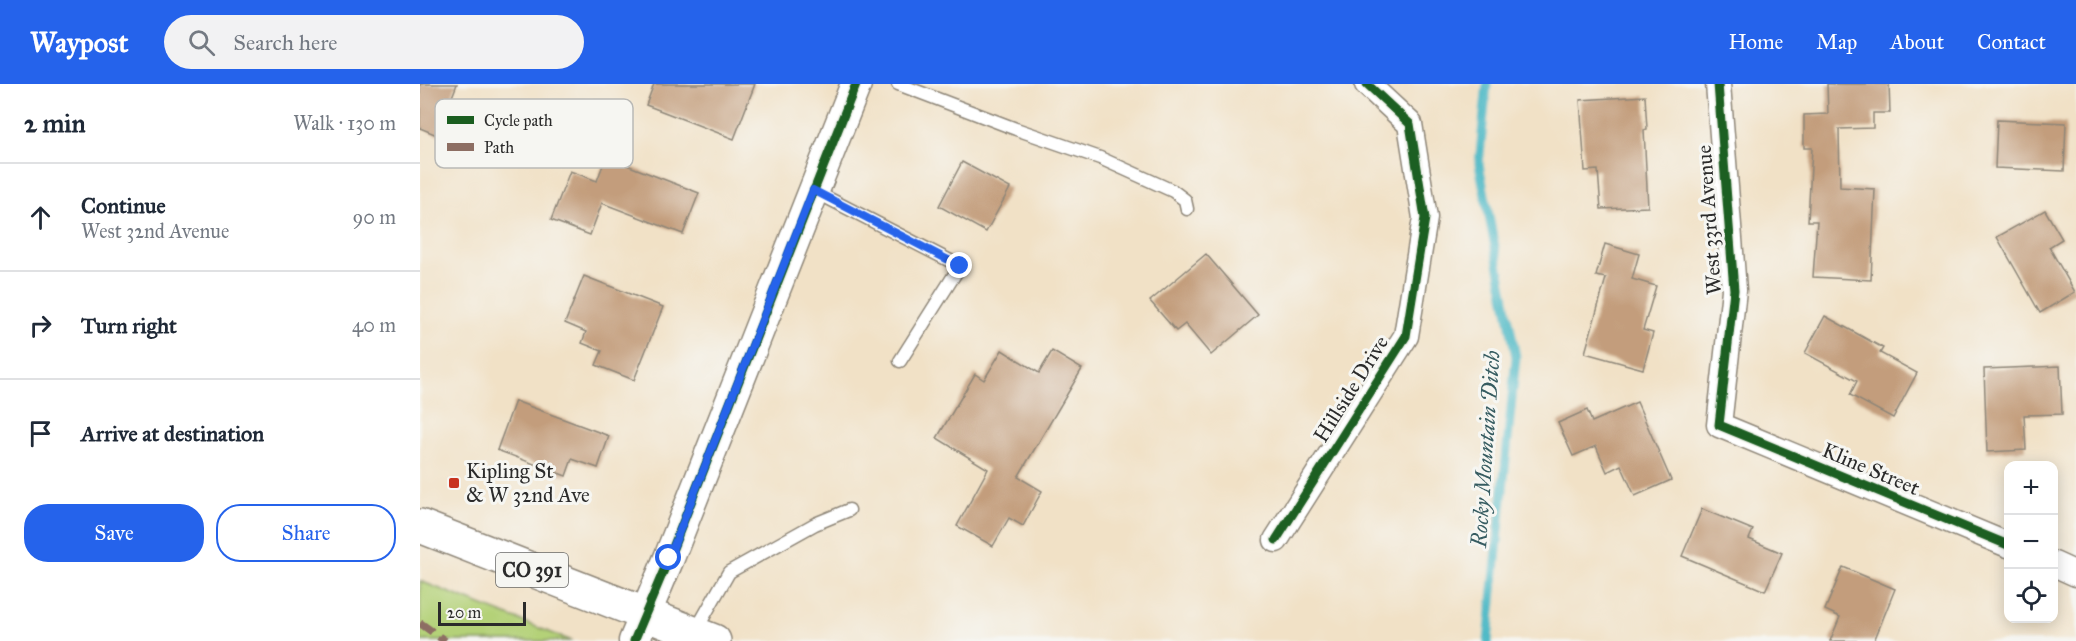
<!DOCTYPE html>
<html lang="en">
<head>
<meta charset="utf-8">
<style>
  body { margin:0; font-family:"IM FELL Great Primer",serif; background:#f2f2f3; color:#1f2937 }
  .controls { position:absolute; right:18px; bottom:18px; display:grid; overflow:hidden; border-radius:12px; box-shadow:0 3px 15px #0003 }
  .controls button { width:54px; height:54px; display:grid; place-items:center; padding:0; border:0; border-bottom:2px solid #e0e1e3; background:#fff; color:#1f2937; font:30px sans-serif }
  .scale { position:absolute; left:18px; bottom:15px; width:88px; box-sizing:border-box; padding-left:6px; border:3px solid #2b2b2b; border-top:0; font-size:16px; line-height:21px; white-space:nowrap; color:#2b2b2b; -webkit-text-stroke:4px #f6f6f2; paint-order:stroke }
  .stop { position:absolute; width:18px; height:18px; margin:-14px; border:4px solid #2563eb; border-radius:50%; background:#fff }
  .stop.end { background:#2563eb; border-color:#fff; box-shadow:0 2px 6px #0008 }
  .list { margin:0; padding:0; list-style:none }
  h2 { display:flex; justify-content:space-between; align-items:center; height:78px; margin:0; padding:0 24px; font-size:26px }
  h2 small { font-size:20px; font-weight:400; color:#747a83 }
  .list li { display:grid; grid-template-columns:39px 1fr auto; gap:18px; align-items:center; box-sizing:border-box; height:108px; padding:0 24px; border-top:2px solid #e0e1e3 }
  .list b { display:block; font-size:22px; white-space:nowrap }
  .list p { margin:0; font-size:20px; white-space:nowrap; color:#747a83 }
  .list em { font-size:20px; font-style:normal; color:#747a83 }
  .actions { display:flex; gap:12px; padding:18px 24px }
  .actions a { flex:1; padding:14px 0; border:2px solid #2563eb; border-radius:24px; text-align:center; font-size:21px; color:#2563eb }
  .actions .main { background:#2563eb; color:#fff }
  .icon { flex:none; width:33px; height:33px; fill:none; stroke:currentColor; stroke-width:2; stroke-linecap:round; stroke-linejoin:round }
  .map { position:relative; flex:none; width:1656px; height:557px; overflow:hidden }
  header { display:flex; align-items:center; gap:36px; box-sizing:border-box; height:84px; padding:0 30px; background:#2563eb; color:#fff }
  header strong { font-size:28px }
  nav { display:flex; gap:33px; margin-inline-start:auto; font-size:21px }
  .search { width:420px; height:54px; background:#f2f2f3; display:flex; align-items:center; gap:15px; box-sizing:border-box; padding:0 21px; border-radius:33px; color:#747a83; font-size:22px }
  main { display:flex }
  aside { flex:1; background:#fff }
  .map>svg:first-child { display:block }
  .green { fill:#b4d178; stroke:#707e52; stroke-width:1.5 }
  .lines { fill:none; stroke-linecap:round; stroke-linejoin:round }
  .stream { stroke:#4bb8c5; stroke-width:9 }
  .building { fill:#c39d7b }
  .service-casing { stroke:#8e8678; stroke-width:15 }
  .minor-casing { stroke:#8e8678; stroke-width:27 }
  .tertiary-casing { stroke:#8e8678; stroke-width:33 }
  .primary-casing { stroke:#8e8678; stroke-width:36 }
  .service { stroke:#fff; stroke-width:12 }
  .minor { stroke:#fff; stroke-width:24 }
  .tertiary { stroke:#fff; stroke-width:30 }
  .primary { stroke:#fff; stroke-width:33 }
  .quiet { stroke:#8d6e63; stroke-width:8; stroke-dasharray:15 8; stroke-linecap:butt }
  .cycleway-casing { stroke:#f6f6f2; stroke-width:13 }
  .cycleway { stroke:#1b5e20; stroke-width:9 }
  .route { stroke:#2563eb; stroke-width:8 }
  .poi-dot { fill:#c8321e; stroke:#f6f6f2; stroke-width:2 }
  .labels { text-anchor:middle; stroke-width:6; stroke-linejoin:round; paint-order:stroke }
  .shield { fill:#f6f6f2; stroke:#686867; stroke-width:1.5 }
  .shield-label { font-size:20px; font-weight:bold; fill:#2b2b2b }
  .street-label { font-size:21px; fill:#2b2b2b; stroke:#f6f6f2 }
  .poi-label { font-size:21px; fill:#2b2b2b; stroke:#f6f6f2; text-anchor:start }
  .water-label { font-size:22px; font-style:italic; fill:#365c61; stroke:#f6f6f2 }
  .key { fill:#f6f6f2; stroke:#b9b9b6; stroke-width:1.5 }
  .key-label { font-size:16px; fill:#2b2b2b }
</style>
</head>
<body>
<header>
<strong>Waypost</strong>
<div class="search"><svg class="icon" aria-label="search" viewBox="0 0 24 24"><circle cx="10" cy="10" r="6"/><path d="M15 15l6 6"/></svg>Search here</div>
<nav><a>Home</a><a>Map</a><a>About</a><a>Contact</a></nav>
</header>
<main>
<aside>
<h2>2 min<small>Walk · 130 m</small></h2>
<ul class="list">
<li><svg class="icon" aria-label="ahead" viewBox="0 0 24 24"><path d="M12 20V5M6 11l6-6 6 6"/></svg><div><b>Continue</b><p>West 32nd Avenue</p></div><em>90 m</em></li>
<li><svg class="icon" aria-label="right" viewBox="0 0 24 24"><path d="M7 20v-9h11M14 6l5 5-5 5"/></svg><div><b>Turn right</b></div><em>40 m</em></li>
<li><svg class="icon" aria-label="arrive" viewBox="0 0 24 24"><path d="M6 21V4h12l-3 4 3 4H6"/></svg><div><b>Arrive at destination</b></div></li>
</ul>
<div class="actions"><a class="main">Save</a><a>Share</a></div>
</aside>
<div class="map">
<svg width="1656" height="557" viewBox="0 0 1656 557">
  <rect width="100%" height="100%" fill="#f6f6f2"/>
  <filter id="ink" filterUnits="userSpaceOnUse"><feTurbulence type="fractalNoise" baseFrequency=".0167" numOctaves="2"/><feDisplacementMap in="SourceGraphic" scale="12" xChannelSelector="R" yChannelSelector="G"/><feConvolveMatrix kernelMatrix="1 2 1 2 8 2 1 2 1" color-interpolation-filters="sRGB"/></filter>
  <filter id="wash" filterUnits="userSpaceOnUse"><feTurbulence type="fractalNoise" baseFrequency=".008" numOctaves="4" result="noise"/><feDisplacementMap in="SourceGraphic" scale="24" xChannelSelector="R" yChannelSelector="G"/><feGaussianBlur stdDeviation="1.35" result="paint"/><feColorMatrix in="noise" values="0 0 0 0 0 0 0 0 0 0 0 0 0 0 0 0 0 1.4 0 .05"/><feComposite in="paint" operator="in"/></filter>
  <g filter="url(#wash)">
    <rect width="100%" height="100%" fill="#f1e1c6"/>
    <path class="green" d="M0,497L152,557H0Z"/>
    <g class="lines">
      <path class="stream" d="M1067,0L1059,80L1096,273L1068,557"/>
    </g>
    <g id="blocks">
      <g class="building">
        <path d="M0,0H37L32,13L61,25L46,63L0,44Z"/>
        <path d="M234,0H335L314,55L226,21Z"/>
        <path d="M1407,0H1469L1470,29H1453V44L1419,45L1420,103L1455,105L1451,196L1393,193L1397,137H1388L1392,64H1384V31L1408,30Z"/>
        <path d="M1225,12L1227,45L1224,46L1228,123L1181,125L1178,86L1165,87L1160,16Z"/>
        <path d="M1577,36L1646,39L1644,87L1575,84Z"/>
        <path d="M186,73L279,109L263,150L182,119L170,151L131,136L150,87L177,97Z"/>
        <path d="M542,78L590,104L566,148L519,122Z"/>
        <path d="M1625,126L1642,155L1629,163L1655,208L1620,229L1577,153Z"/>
        <path d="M1185,160L1219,170L1212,195L1236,202L1223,246L1233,249L1223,285L1165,269L1186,194L1176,192Z"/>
        <path d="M786,170L838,231L791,271L765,240L756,247L730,217Z"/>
        <path d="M164,192L243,223L214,296L176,281L182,267L162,259L166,248L145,239Z"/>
        <path d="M1405,232L1463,264L1460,269L1497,289L1473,334L1430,311L1437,297L1385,269Z"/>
        <path d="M582,266L619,289L632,267L662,285L598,393L622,407L603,442L589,434L573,462L537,442L568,385L517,354L555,290L564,296Z"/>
        <path d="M1640,282L1642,330L1604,331L1606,366L1567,368L1564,285Z"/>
        <path d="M95,317L189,352L178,384L152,375L146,392L77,366Z"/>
        <path d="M1217,318L1251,396L1215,412L1201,381L1187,388L1176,362L1153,372L1138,339L1167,326L1172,338Z"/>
        <path d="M1282,425L1333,446L1329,455L1362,469L1345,507L1262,472Z"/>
        <path d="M1423,483L1475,505L1454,557H1410L1420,533L1405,526Z"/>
      </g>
    </g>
  </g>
  <g filter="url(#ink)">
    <use href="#blocks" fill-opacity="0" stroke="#8e8678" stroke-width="1.5"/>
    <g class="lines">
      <defs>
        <g id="service">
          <path d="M478,0L596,45L680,74L753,107L765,116L767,125"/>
          <path d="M394,107L540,182L480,277"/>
          <path d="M275,548L309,488L395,440L429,426"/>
        </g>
        <g id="minor">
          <path d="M1298,0L1314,206L1299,341L1588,461"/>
          <path d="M856,456L986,252L1005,134L990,40L947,0"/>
          <path d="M1634,480L1656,490"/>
        </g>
        <path id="tertiary" d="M214,557L249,474L436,0"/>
        <path id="primary" d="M0,442L294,557"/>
      </defs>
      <use href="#service" class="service-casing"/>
      <use href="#minor" class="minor-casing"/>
      <use href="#tertiary" class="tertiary-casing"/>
      <use href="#primary" class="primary-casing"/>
      <use href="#service" class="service"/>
      <use href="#minor" class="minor"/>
      <use href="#tertiary" class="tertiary"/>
      <use href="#primary" class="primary"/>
      <path class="quiet" d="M0,539L25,557"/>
      <defs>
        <g id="cycleway">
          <path d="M1298,0L1314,206L1299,341L1588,461"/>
          <path d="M856,456L986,252L1005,134L990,40L947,0"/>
          <path d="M214,557L249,474L436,0"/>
        </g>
      </defs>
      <use href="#cycleway" class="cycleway-casing"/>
      <use href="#cycleway" class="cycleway"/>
    </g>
  </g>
  <g class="lines" filter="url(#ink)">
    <path class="route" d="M249,474L393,106L540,182"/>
  </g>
  <rect class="poi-dot" x="28" y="393" width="12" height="12" rx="3"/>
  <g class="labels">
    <rect class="shield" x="76" y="469" width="72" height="34" rx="4.5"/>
    <g class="shield-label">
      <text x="112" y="493">CO 391</text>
    </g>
    <g class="street-label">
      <text transform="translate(1289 136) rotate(-94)" y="7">West 33rd Avenue</text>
      <text transform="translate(931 305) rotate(-58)" y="7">Hillside Drive</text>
      <text transform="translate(1451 385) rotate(23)" y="7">Kline Street</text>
    </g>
    <g class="poi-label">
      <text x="46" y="394">Kipling St<tspan x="46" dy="24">&amp; W 32nd Ave</tspan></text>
    </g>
    <g class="water-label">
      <text transform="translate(1065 365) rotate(-86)" y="8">Rocky Mountain Ditch</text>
    </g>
  </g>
  <rect x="15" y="15" width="198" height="69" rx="9" class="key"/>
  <rect x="27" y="32" width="27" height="8" fill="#1b5e20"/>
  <rect x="27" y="59" width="27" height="8" fill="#8d6e63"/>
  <g class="key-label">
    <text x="64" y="42">Cycle path</text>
    <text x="64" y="69">Path</text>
  </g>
</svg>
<div class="controls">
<button>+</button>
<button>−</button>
<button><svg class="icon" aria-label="locate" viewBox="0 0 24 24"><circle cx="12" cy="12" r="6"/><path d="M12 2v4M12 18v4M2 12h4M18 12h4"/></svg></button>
</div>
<div class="scale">20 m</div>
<div class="stop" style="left:249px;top:474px"></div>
<div class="stop end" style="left:540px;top:182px"></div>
</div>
</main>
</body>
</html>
